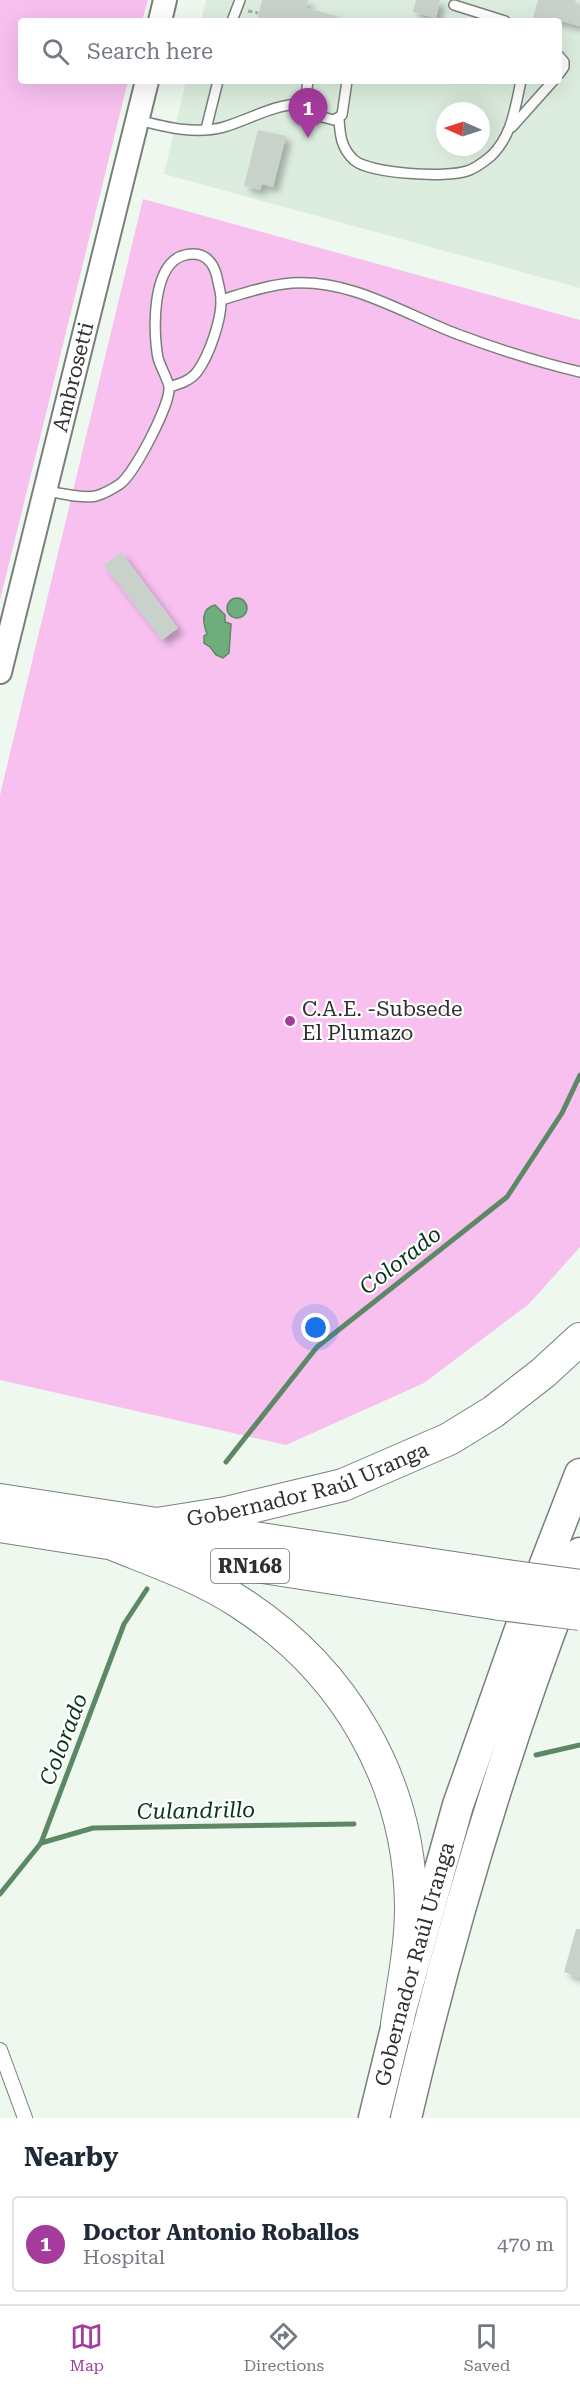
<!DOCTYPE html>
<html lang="en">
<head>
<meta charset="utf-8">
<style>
  body { margin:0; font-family:"Roboto Serif",serif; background:#f6f6f7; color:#1f2937 }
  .compass { position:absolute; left:436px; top:102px; width:54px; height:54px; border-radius:50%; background:#fff; box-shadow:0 6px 24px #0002; rotate:273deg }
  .you { position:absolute; left:316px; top:1328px; width:21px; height:21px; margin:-15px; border:4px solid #fff; border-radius:50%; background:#1a73e8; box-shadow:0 0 0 9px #1a73e833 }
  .badge { display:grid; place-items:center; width:39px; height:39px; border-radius:50%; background:#a53b9c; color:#fff; font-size:20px; font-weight:700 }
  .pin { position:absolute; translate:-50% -50px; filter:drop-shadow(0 2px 3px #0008) }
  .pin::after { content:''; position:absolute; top:32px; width:21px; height:18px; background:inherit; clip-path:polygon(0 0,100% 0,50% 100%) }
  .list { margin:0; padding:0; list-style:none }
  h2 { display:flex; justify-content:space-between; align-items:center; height:78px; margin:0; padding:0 24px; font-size:26px }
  h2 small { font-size:20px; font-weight:400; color:#747a83 }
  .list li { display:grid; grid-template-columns:39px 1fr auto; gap:18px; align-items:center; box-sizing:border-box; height:96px; margin:0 12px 12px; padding:0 12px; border:2px solid #e0e1e3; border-radius:6px }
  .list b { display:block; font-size:22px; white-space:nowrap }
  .list p { margin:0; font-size:20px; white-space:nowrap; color:#747a83 }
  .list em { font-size:20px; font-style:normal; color:#747a83 }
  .icon { flex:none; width:33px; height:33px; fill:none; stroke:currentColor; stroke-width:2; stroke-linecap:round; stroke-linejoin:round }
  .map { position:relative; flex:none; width:580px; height:2118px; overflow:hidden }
  .search { position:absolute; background:#fff; box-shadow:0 6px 24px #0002; left:18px; right:18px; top:18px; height:66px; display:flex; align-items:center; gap:15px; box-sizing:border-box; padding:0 21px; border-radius:6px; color:#747a83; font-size:22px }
  .sheet { height:186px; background:#fff }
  nav { display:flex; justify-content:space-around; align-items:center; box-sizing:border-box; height:84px; border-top:2px solid #e0e1e3; background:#fff; font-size:16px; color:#747a83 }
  nav a { display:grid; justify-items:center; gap:3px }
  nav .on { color:#a53b9c }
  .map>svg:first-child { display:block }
  .built { fill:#dceddf; fill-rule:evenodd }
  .green { fill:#f7c0ef }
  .water { fill:#6fad7d; stroke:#5c8865; stroke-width:1.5 }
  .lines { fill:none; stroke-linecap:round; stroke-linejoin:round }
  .stream { stroke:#5c8865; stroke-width:5 }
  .building { fill:#c8d2ca; filter:url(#shadow) }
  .service-casing { stroke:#788179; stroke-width:12 }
  .pedestrian-casing { stroke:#788179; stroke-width:16 }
  .tertiary-casing { stroke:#788179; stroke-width:26 }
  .primary-casing { stroke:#788179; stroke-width:33 }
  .trunk-casing { stroke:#788179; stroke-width:34 }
  .path { stroke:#a6ada7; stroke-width:3; stroke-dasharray:4.5 3; stroke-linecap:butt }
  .service { stroke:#fff; stroke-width:9 }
  .pedestrian { stroke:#fff; stroke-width:14 }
  .tertiary { stroke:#fff; stroke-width:22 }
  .primary { stroke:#fff; stroke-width:30 }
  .trunk { stroke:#fff; stroke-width:32 }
  .trunk-bridge-casing { stroke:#788179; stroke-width:34; stroke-linecap:butt }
  .trunk-bridge { stroke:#fff; stroke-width:32 }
  .poi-dot { fill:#a53b9c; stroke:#fff; stroke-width:2 }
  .labels { text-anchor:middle; stroke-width:4.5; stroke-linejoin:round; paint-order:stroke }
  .shield { fill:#fff; stroke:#6d6f6d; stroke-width:1.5 }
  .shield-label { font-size:20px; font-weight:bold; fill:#2e312e }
  .street-label { font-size:21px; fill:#2e312e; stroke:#fff }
  .poi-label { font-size:21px; fill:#2e312e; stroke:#fff; text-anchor:start }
  .water-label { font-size:22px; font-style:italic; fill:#053616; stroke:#fff }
</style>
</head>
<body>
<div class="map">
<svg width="580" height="2118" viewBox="0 0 580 2118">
  <defs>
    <filter id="shadow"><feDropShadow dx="5.5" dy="5.5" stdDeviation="3" flood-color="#0004"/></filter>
  </defs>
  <rect width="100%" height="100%" fill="#eef8ef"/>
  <path class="built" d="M206,0H580V288L164,174L186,81H559V21H201ZM445,111H481V147H445Z"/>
  <g class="green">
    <path d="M0,0H148L142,21H21V81H128L0,600Z"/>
    <path d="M143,199L580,320V1247L529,1304L424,1383L286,1445L0,1380V795Z"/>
  </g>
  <g class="water">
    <circle cx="237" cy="608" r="10"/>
    <path d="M215,605L225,615V622L231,624L229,653L223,658L216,655L210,647L204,643V636L207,634C203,623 200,609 215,605Z"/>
  </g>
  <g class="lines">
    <g class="stream">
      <path d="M226,1462L317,1347L507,1197L562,1113L580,1075"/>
      <path d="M536,1755L580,1745"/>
      <path d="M41,1843L93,1828L354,1824"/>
      <path d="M0,1894L41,1843L124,1624L147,1589"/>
    </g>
  </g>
  <g class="building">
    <path d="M262,0H308L306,8L337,16V21H257Z"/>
    <path d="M416,0H440L436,18L413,12Z"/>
    <path d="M538,0H576L575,3L580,5V26L561,21H532Z"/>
    <path d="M258,130L286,136L273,187L262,184L260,190L244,186Z"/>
    <path d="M121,552L178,628L162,640L104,565Z"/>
    <path d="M576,1929H580V1978L564,1972Z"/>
  </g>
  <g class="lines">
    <defs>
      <g id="service">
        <path d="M454,5L505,21"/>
        <path d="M232,21L240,0"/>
        <path d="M559,56L564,62V67L559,74"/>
        <path d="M308,81L304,109L307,113L334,120L342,115L347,81"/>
        <path d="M339,119C340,135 341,148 354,160C370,174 447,178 467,171C474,169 485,161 491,156C512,136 515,108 521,81"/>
        <path d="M138,120C165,127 196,135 224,127C251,119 276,103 304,104"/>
        <path d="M512,127L553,81"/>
        <path d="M206,129L218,81"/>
        <path d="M221,300C245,293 268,285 292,283C352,279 404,314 457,334C497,349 538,362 580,372"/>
        <path d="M46,491C62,493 80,499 96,496C103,494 114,488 120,484C134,474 171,404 169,387C169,382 160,366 158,358C153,332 151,263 185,255C203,251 213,260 217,277C218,284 221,292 221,299C222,319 209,356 197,372C190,381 179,384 169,387"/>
      </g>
      <path id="pedestrian" d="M0,2050L25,2118"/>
      <g id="tertiary">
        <path d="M160,21L165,0"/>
        <path id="s1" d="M0,672L147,81"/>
      </g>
      <g id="primary">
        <path id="s2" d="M374,2118L397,2024L458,1805L524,1618L580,1474"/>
        <path d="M406,2118C451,1926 508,1736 580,1553"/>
      </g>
      <g id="trunk">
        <path id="s3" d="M0,1500L157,1524L226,1513L343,1485L449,1439L493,1412L543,1373L580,1339"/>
        <path d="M0,1526L500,1604"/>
        <path d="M187,1528L507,1576"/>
        <path d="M115,1545C157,1562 201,1577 239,1602C345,1670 410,1781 411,1907C411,1946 403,1986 397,2024"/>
      </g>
    </defs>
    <use href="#service" class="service-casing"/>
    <use href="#pedestrian" class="pedestrian-casing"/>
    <use href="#tertiary" class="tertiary-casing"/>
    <use href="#primary" class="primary-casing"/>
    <use href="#trunk" class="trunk-casing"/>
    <path class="path" d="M248,11L258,13"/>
    <use href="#service" class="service"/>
    <use href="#pedestrian" class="pedestrian"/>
    <use href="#tertiary" class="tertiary"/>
    <use href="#primary" class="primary"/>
    <use href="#trunk" class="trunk"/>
    <defs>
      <g id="trunk-bridge">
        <path d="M507,1576L580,1586"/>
        <path d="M500,1604L580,1614"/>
      </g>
    </defs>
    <use href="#trunk-bridge" class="trunk-bridge-casing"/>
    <use href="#trunk-bridge" class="trunk-bridge"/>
  </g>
  <circle class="poi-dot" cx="290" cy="1021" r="6"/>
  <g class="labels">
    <rect class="shield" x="211" y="1549" width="78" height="34" rx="4.5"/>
    <g class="shield-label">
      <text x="250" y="1573">RN168</text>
    </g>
    <g class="street-label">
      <text dy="7" stroke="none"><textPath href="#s1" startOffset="304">Ambrosetti</textPath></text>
      <text dy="7" stroke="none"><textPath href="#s3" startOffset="315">Gobernador Raúl Uranga</textPath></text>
      <text dy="7" stroke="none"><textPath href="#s2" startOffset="159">Gobernador Raúl Uranga</textPath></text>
    </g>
    <g class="poi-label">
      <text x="302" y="1016">C.A.E. -Subsede<tspan x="302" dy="24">El Plumazo</tspan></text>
    </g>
    <g class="water-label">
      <text transform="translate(400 1260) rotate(-38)" y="8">Colorado</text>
      <text transform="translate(63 1739) rotate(-69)" y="8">Colorado</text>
      <text transform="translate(196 1810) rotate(-1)" y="8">Culandrillo</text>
    </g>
  </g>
</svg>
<svg class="compass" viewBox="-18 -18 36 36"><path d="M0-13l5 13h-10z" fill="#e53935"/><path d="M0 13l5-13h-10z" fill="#747a83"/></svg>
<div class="you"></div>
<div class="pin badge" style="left:308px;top:138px">1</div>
<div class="search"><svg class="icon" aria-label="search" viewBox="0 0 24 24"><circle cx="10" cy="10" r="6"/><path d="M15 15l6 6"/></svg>Search here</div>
</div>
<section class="sheet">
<h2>Nearby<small></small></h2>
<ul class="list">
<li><span class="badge">1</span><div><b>Doctor Antonio Roballos</b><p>Hospital</p></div><em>470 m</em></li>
</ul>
</section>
<nav>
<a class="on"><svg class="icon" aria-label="map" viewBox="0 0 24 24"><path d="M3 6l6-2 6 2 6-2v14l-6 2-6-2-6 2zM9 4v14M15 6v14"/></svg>Map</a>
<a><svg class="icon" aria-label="directions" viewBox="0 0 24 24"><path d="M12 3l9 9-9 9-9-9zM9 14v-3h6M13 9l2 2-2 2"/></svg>Directions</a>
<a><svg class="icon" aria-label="saved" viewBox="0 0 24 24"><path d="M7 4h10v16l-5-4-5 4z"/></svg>Saved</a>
</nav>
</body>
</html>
